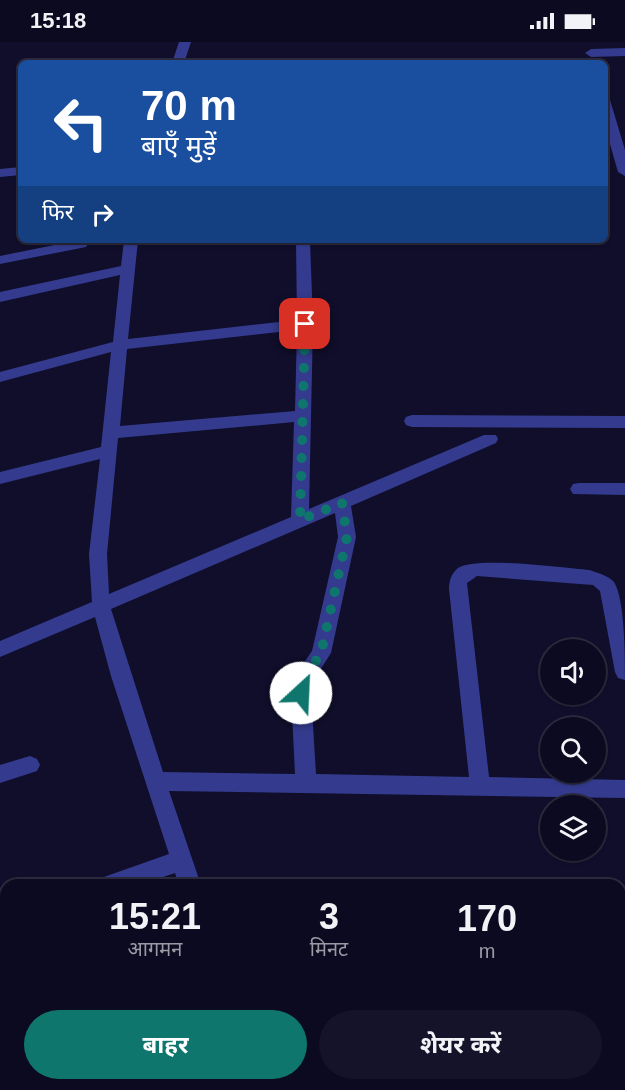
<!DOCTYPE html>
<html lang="hi">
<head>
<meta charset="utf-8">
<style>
	body { margin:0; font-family:Helvetica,"Noto Sans Devanagari",sans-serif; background:#151329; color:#f1f3f6; height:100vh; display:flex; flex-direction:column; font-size:22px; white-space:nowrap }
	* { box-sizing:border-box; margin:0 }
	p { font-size:20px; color:#9a9aa5 }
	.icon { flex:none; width:33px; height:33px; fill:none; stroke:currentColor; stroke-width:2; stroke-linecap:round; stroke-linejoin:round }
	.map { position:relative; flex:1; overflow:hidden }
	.sheet { position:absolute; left:0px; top:837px; width:626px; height:212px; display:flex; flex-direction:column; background:#0c0a20; border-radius:18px 18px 0 0; box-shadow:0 2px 4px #0004,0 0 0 2px #2c2b3e }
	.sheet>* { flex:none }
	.banner { position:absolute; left:18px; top:18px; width:590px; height:183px; border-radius:9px; box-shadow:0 2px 4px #0004,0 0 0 2px #2c2b3e; background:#1a4fa0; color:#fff; overflow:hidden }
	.fabs { position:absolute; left:540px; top:597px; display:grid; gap:12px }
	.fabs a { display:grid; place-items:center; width:66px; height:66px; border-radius:50%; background:#0c0a20; box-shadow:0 2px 4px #0004,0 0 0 2px #2c2b3e; font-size:30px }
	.pin { position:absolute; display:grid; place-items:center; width:51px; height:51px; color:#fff; margin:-26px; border-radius:12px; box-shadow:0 3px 9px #0006 }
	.me { position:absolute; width:66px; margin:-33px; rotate:25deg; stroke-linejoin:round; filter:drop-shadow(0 0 4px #0008) }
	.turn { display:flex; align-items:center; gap:21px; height:126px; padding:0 24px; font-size:27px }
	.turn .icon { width:78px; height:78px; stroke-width:2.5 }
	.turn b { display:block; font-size:42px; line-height:51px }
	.then { display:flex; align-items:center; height:57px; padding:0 24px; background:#0003; gap:12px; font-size:22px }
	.eta { display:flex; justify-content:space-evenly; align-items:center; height:102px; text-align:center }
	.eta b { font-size:36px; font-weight:700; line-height:42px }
	.primary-button { display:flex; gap:12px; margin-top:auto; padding:12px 24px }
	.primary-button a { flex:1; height:69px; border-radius:36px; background:#0f766e; color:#fff; font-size:24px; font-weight:700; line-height:69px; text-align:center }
	.primary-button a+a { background:#151329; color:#f1f3f6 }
	.status { display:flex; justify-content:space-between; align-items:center; height:42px; padding:0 30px; background:#0c0a20; direction:ltr }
	.status svg { height:16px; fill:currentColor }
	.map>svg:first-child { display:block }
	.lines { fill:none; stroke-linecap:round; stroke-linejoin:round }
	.minor { fill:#343b8e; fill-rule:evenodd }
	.route { stroke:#0f766e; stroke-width:10; stroke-dasharray:0 18 }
</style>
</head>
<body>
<div class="status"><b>15:18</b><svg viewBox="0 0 49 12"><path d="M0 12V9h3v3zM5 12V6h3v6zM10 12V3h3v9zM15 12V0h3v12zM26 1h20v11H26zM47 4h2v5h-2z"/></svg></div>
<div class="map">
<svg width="625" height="1048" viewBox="0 0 625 1048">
	<rect width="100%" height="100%" fill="#100e2b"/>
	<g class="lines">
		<!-- minor -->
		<g class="minor">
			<path d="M179 0H191L184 21H172Z"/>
			<path d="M625 6V14L591 15 585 11 591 7Z"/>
			<path d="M604 54 610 58 625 108V134L618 130 604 81Z"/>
			<path d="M21 125V133L0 135V127Z"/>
			<path d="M79 198 86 199 88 202 86 205 0 222V214Z"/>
			<path d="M124 198H138L128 297 297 278 296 198H310L313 282 309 467 484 393H496L498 397 496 401 351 464 356 495 331 611 313 639 311 651 316 732 469 735 449 547C449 539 451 532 458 526 476 514 563 526 589 528 598 531 607 533 614 540 625 557 625 616 625 638L618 636 615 630 600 549 593 543 477 534 467 541 489 735 625 738V756L169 749 201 843H179L175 831 139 843H98L101 836 169 812 111 634 95 575 0 615V599L92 560 89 512 100 417 0 442V430L101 405 111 310 0 340V330L113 300 120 233 0 260V250L121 224ZM297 288 295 369 120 384 127 307ZM294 380 291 475 109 552 107 512 118 396ZM335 471 338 495 312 609 297 631 291 651 295 732 163 730 111 567Z"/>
			<path d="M412 373 625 374V386L412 385 406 383 404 379 406 375Z"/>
			<path d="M579 441H625V453L573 452 570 447 573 442Z"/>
			<path d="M30 714 37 717 40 723 37 729 0 741V723Z"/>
			<rect x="620" y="861" width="5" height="22"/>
			<path d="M6 868V890L0 892V870Z"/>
			<path d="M620 1026 625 1027V1048H594L592 1042H620Z"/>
			<path d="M6 1027V1042H17L14 1048H0V1029Z"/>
			<path d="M244 1042H268L270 1048H246Z"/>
		</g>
	</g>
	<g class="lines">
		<!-- route -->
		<path class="route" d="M301 651 304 637 321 611 347 495 342 461 300 478 305 282"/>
	</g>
</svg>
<div class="fabs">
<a><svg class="icon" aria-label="sound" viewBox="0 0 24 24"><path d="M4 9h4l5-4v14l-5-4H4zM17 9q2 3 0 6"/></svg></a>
<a><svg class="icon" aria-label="search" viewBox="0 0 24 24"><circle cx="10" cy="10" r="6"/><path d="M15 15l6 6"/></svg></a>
<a><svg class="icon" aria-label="layers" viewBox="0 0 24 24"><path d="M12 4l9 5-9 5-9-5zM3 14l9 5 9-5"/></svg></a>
</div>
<div class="pin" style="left:305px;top:282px;background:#d93025"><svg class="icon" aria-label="arrive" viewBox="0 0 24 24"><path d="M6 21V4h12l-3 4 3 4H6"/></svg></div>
<svg class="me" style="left:301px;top:651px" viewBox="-20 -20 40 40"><circle r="19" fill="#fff"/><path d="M0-13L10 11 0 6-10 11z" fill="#0f766e"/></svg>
<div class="banner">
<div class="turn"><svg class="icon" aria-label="left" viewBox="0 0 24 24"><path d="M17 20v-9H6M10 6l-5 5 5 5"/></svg><div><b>70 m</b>बाएँ मुड़ें</div></div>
<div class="then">फिर<svg class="icon" aria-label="right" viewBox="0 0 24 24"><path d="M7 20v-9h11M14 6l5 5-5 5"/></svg></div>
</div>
<section class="sheet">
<div class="eta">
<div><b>15:21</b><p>आगमन</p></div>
<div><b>3</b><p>मिनट</p></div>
<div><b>170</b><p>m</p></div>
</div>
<div class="primary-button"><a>बाहर</a><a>शेयर करें</a></div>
</section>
</div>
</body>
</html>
